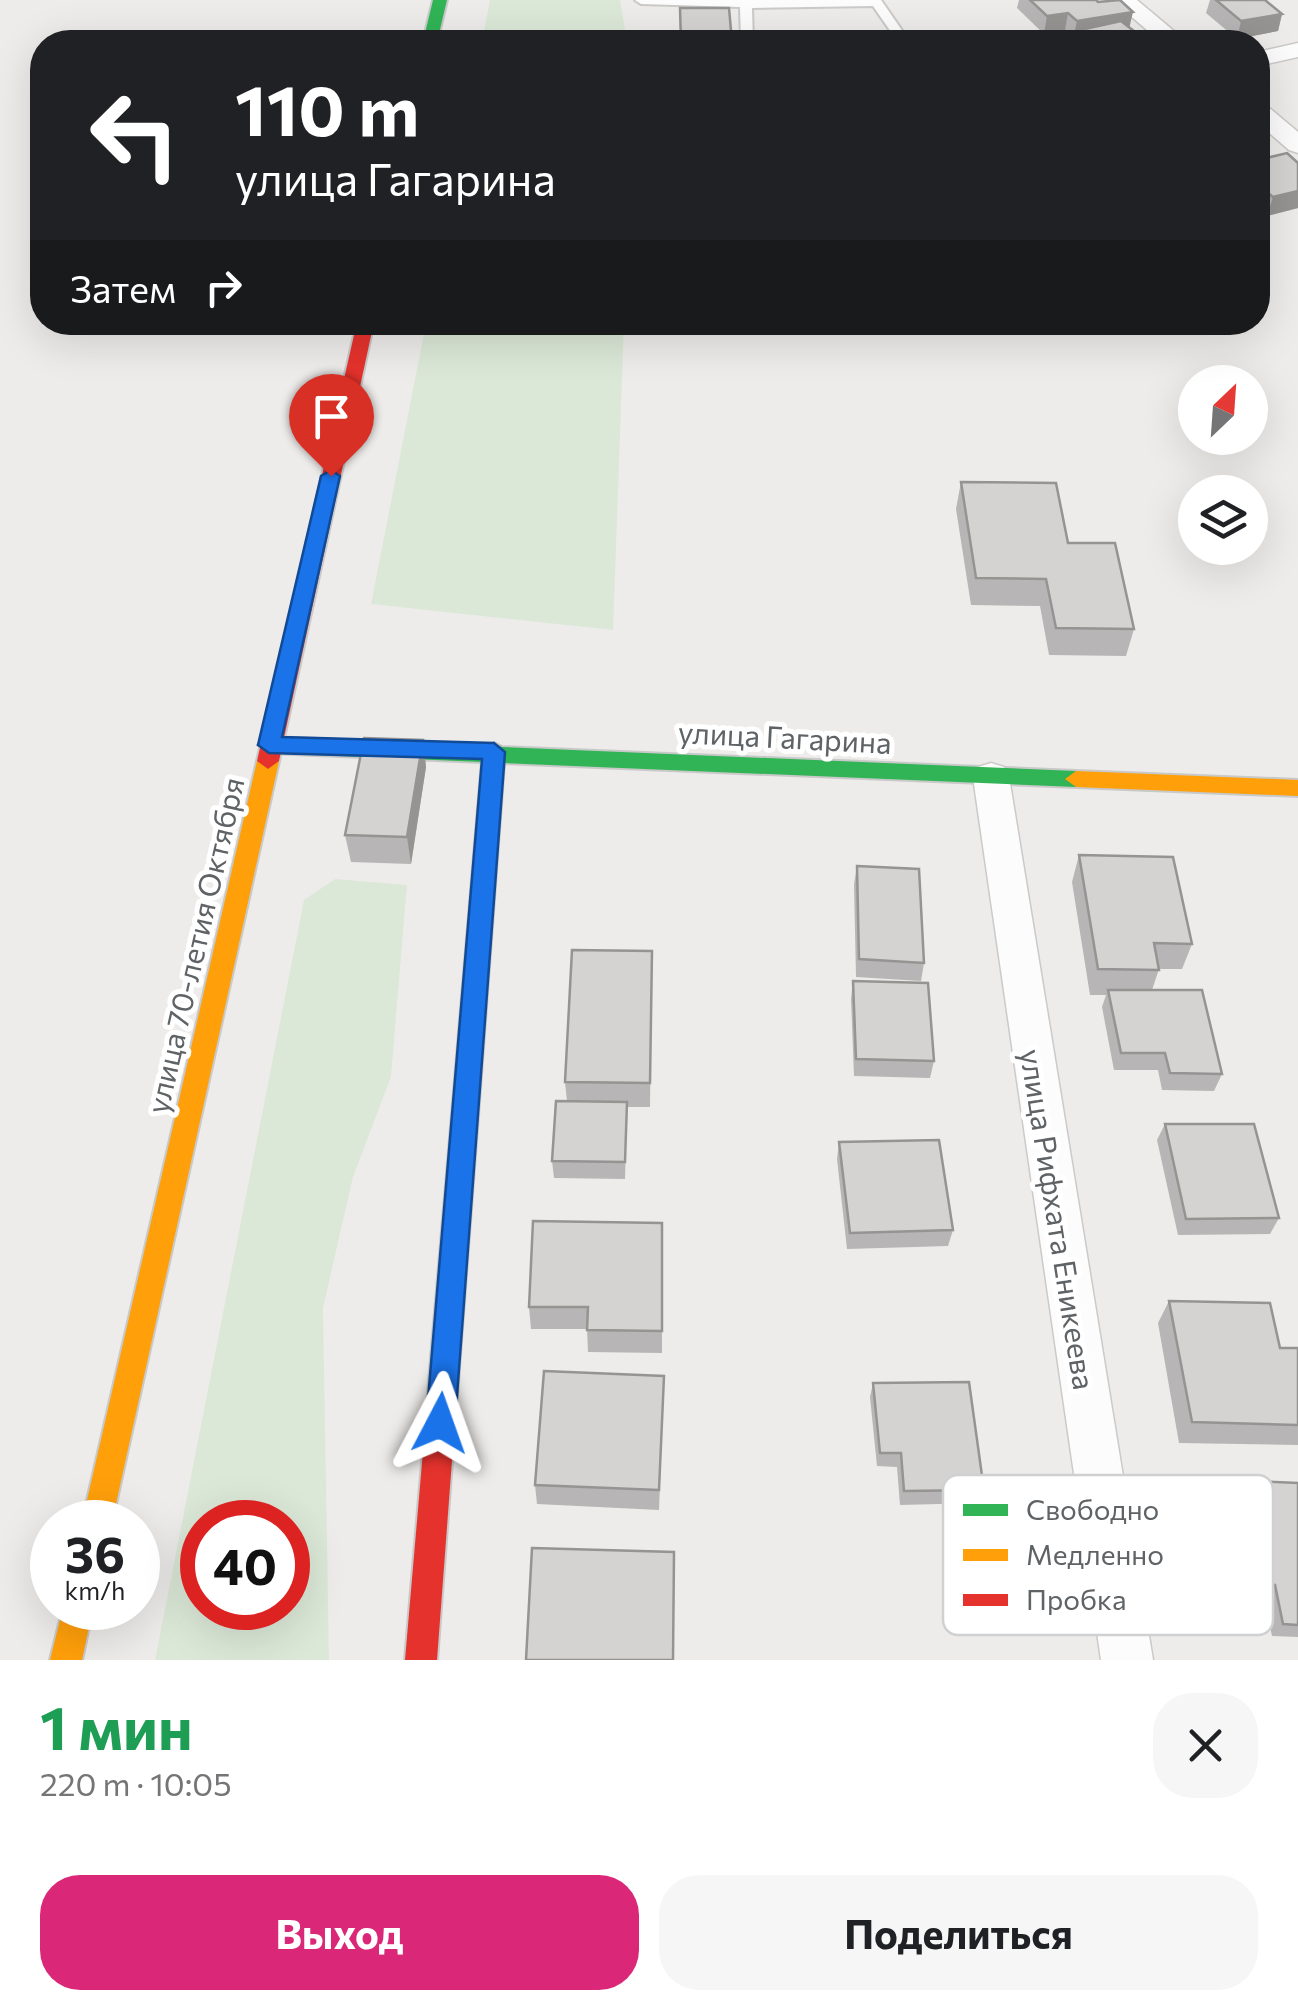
<!DOCTYPE html>
<html lang="ru">
<head>
<meta charset="utf-8">
<style>
	body { margin:0; font-family:Commissioner,sans-serif; background:#f6f6f6; color:#202124; height:100vh; display:flex; flex-direction:column; font-size:38px; white-space:nowrap }
	* { box-sizing:border-box; margin:0 }
	p { font-size:32px; color:#757577 }
	.icon { flex:none; width:55px; height:55px; fill:none; stroke:currentColor; stroke-width:2; stroke-linecap:round; stroke-linejoin:round }
	.map { position:relative; height:1660px; overflow:hidden }
	.drawer { display:flex; flex-direction:column; background:#fff; flex:1 }
	.drawer>* { flex:none }
	.top-card { position:absolute; left:30px; top:30px; width:1240px; height:305px; border-radius:40px; box-shadow:0 10px 40px #0002; background:#202124; color:#fff; overflow:hidden }
	.needle { width:65px; rotate:25deg }
	.tools { position:absolute; left:1178px; top:365px; display:grid; gap:20px }
	.tools a { display:grid; place-items:center; width:90px; height:90px; border-radius:50%; background:#fff; box-shadow:0 10px 40px #0002; font-size:50px }
	.speed { position:absolute; left:30px; top:1500px; display:flex; gap:20px; font-size:50px; font-weight:700; text-align:center }
	.speed>* { display:grid; place-content:center; width:130px; height:130px; border-radius:50%; background:#fff; box-shadow:0 10px 40px #0002; line-height:1 }
	.speed small { font-size:25px; font-weight:400 }
	.speed .limit { border:15px solid #d22; background:#fff; color:#111 }
	.pin { position:absolute; display:grid; place-items:center; width:85px; height:85px; color:#fff; margin:-102px -42px; border-radius:50% 50% 50% 0; rotate:-45deg; box-shadow:0 0 10px #0007 }
	.pin .icon { rotate:45deg }
	.me { position:absolute; width:110px; margin:-55px; rotate:4deg; stroke-linejoin:round; filter:drop-shadow(0 0 8px #0008) }
	.turn { display:flex; align-items:center; gap:35px; height:210px; padding:0 40px; font-size:45px }
	.turn .icon { width:130px; height:130px; stroke-width:2.5 }
	.turn b { display:block; font-size:70px; line-height:85px }
	.then { display:flex; align-items:center; height:95px; padding:0 40px; background:#0003; gap:20px; font-size:38px }
	.round { display:grid; place-items:center; flex:none; width:105px; height:105px; border-radius:40px; background:#f6f6f6 }
	.head { display:flex; align-items:center; justify-content:space-between; height:170px; padding:0 40px }
	h1 { font-size:60px; font-weight:700; line-height:75px; color:#1e9e55 }
	.action { display:flex; gap:20px; margin-top:auto; padding:20px 40px }
	.action a { flex:1; height:115px; border-radius:40px; background:#db2777; color:#fff; font-size:40px; font-weight:700; line-height:115px; text-align:center }
	.action a+a { background:#f6f6f6; color:#202124 }
	.map>svg:first-child { display:block }
	.green { fill:#dbe8d7; fill-rule:evenodd }
	.lines { fill:none; stroke-linecap:round; stroke-linejoin:round }
	.lane-casing { stroke:#cbcac9; stroke-width:4 }
	.street-casing { stroke:#cbcac9; stroke-width:3 }
	.fast-casing { stroke:#c8c9c9; stroke-width:4 }
	.slow-casing { stroke:#c8c9c9; stroke-width:4 }
	.jam-casing { stroke:#c8c9c9; stroke-width:4 }
	.lane { fill:#fcfcfc; fill-rule:evenodd }
	.street { fill:#fcfcfc; fill-rule:evenodd }
	.fast { fill:#30b455; fill-rule:evenodd }
	.slow { fill:#ff9f0a; fill-rule:evenodd }
	.jam { fill:#e5322d; fill-rule:evenodd }
	.wall { fill:#b7b5b5 }
	.shaded-wall { fill:#959493 }
	.building { fill:#d5d3d2; stroke:#959493; stroke-width:2.5 }
	.route { fill:#1a73e8; stroke:#114b97; stroke-width:2.5 }
	.labels { text-anchor:middle; dominant-baseline:central; stroke-width:10; stroke-linejoin:round; paint-order:stroke }
	.street-label { font-size:30px; fill:#5f6366; stroke:#fff }
	.key { fill:#fff; stroke:#cfd0d1; stroke-width:2.5 }
	.key-label { font-size:28px; fill:#5f6366 }
</style>
</head>
<body>
<div class="map">
<svg width="1298" height="1660" viewBox="0 0 1298 1660">
	<rect width="100%" height="100%" fill="#eeecea"/>
	<!-- green -->
	<g class="green">
		<path d="M490 0H620L627 42H482Z"/>
		<path d="M426 323H624L613 630 371 604Z"/>
		<path d="M335 879 407 885 391 1077 353 1177 323 1308 329 1660H155L304 900ZM202 1522H288V1608H202Z"/>
	</g>
	<g class="lines">
		<!-- lane casing -->
		<g class="lane-casing">
			<path id="lane" d="M635 0H881L910 42H898L873 6 752 8 753 42H741L740 7 641 4Z"/>
		</g>
		<!-- street casing -->
		<g class="street-casing">
			<g id="street">
				<path d="M1112 0H1137L1187 42H1161Z"/>
				<path d="M1298 43V57L1258 66V52Z"/>
				<path d="M1258 104 1267 106 1298 132V153L1289 150 1258 123Z"/>
				<path d="M991 763 1004 767 1009 777 1153 1660H1101L973 777 978 767Z"/>
			</g>
		</g>
		<!-- fast casing -->
		<g class="fast-casing">
			<g id="fast">
				<path d="M433 0H447L437 42H423Z"/>
				<path d="M269 737 486 746 494 743 502 747 1076 771 1087 779 1076 787 504 763 478 1115 474 1123 465 1126 456 1123 452 1115 482 762 269 753 258 745Z"/>
			</g>
		</g>
		<!-- slow casing -->
		<g class="slow-casing">
			<g id="slow">
				<path d="M268 753 279 761 112 1522H82L257 761Z"/>
				<path d="M1076 771 1298 780V796L1076 787 1065 779Z"/>
				<path d="M63 1608H93L82 1660H50Z"/>
			</g>
		</g>
		<!-- jam casing -->
		<g class="jam-casing">
			<g id="jam">
				<path d="M357 322H374L279 761 268 769 257 761Z"/>
				<path d="M465 1104 474 1107 478 1115 437 1660H405L452 1115 456 1107Z"/>
			</g>
		</g>
		<!-- lane -->
		<use href="#lane" class="lane"/>
		<!-- street -->
		<use href="#street" class="street"/>
		<!-- fast -->
		<use href="#fast" class="fast"/>
		<!-- slow -->
		<use href="#slow" class="slow"/>
		<!-- jam -->
		<use href="#jam" class="jam"/>
	</g>
	<!-- wall -->
	<g class="wall">
		<path d="M1019 0H1096L1148 42H1073L1074 38 1065 30 1044 34 1017 8Z"/>
		<path d="M1210 0H1265L1282 14 1278 31 1237 39 1206 13Z"/>
		<path d="M1258 160 1298 163V208L1267 216 1258 207Z"/>
		<path d="M961 482 1068 543 1134 629 1126 656 1049 655 1040 606 971 605 956 509Z"/>
		<path d="M423 740 426 767 411 864 351 862 345 835Z"/>
		<path d="M1079 855 1192 944 1182 969H1159L1152 990 1222 1074 1214 1091 1162 1090 1158 1070H1114L1102 1007 1106 995H1090L1072 882Z"/>
		<path d="M857 866 924 963 921 981 856 977 854 884Z"/>
		<path d="M652 951 650 1107H627L625 1179 554 1178 552 1161 567 1101 565 1082Z"/>
		<path d="M853 981 934 1061 930 1078 854 1076 851 999Z"/>
		<path d="M1165 1124 1279 1218 1270 1234 1178 1235 1157 1140Z"/>
		<path d="M839 1142 953 1230 948 1246 847 1249 837 1159Z"/>
		<path d="M662 1223V1353L588 1352 587 1329H531L529 1307Z"/>
		<path d="M1169 1301 1280 1348H1298V1445L1179 1443 1158 1323Z"/>
		<path d="M664 1376 659 1510 537 1504 535 1485Z"/>
		<path d="M873 1383 984 1490 978 1503 900 1505 897 1467 877 1466 870 1397Z"/>
		<path d="M1199 1479 1298 1483V1637L1272 1636 1264 1597 1206 1594 1190 1492Z"/>
	</g>
	<!-- shaded-wall -->
	<g class="shaded-wall">
		<path d="M1133 12 1129 29 1076 31 1073 38 1077 21Z"/>
		<path d="M1068 13 1065 30 1044 34 1047 16Z"/>
		<path d="M1282 14 1278 31 1237 39 1241 21Z"/>
		<path d="M1298 191V208L1267 216 1273 197Z"/>
		<path d="M423 740 426 767 411 864 407 837Z"/>
	</g>
	<!-- building -->
	<g class="building">
		<path d="M1030 0H1096L1098 2 1120 0 1133 12 1077 21 1068 13 1047 16Z"/>
		<path d="M1216 0H1265L1282 14 1241 21Z"/>
		<path d="M680 8H729L732 42H681Z"/>
		<path d="M1121 21 1148 42H1090L1076 31Z"/>
		<path d="M1287 153 1298 163V191L1273 197 1258 185V160Z"/>
		<path d="M961 482 1056 483 1068 543H1115L1134 629 1056 628 1046 579 976 578Z"/>
		<path d="M364 738 423 740 407 837 345 835Z"/>
		<path d="M1079 855 1173 857 1192 944 1154 943 1159 970 1098 969Z"/>
		<path d="M857 866 919 869 924 963 859 959Z"/>
		<path d="M572 950 652 951 650 1083 565 1082Z"/>
		<path d="M853 981 928 983 934 1061 856 1059Z"/>
		<path d="M1108 990H1202L1222 1074 1170 1073 1165 1053H1121Z"/>
		<path d="M556 1101 627 1102 625 1162 552 1161Z"/>
		<path d="M1165 1124H1254L1279 1218 1186 1219Z"/>
		<path d="M939 1140 953 1230 850 1233 839 1142Z"/>
		<path d="M533 1221 662 1223V1331L587 1330 588 1307H529Z"/>
		<path d="M1169 1301 1270 1303 1280 1348H1298V1425L1192 1422Z"/>
		<path d="M544 1371 664 1376 659 1490 535 1485Z"/>
		<path d="M969 1382 984 1490 904 1491 901 1453H880L873 1383Z"/>
		<path d="M1199 1479 1298 1483V1625L1283 1624 1275 1585 1215 1582Z"/>
		<path d="M532 1548 674 1552 673 1660H526Z"/>
	</g>
	<!-- route -->
	<path class="route" d="M331 470 340 476 282 737 494 743 505 752 455 1423 451 1433 440 1437 430 1433 426 1423 482 759 269 753 258 745 321 476Z"/>
	<g class="labels">
		<!-- street labels -->
		<g class="street-label">
			<text transform="translate(785 736) rotate(3)">улица Гагарина</text>
			<text transform="translate(194 945) rotate(-77)">улица 70-летия Октября</text>
			<text transform="translate(1059 1219) rotate(81)">улица Рифхата Еникеева</text>
		</g>
	</g>
	<!-- legend -->
	<rect x="943" y="1475" width="330" height="160" rx="15" class="key"/>
	<rect x="963" y="1504" width="45" height="12" fill="#30b455"/>
	<rect x="963" y="1549" width="45" height="12" fill="#ff9f0a"/>
	<rect x="963" y="1594" width="45" height="12" fill="#e5322d"/>
	<g class="key-label">
		<text x="1026" y="1520">Свободно</text>
		<text x="1026" y="1565">Медленно</text>
		<text x="1026" y="1610">Пробка</text>
	</g>
</svg>
<div class="tools">
<a><svg class="needle" viewBox="-14 -14 28 28"><path d="M0-13l5 13h-10z" fill="#e53935"/><path d="M0 13l5-13h-10z" fill="#757577"/></svg></a>
<a><svg class="icon" aria-label="layers" viewBox="0 0 24 24"><path d="M12 4l9 5-9 5-9-5zM3 14l9 5 9-5"/></svg></a>
</div>
<div class="speed"><div>36<small>km/h</small></div><div class="limit">40</div></div>
<div class="pin" style="left:331px;top:476px;background:#d93025"><svg class="icon" aria-label="arrive" viewBox="0 0 24 24"><path d="M6 21V4h12l-3 4 3 4H6"/></svg></div>
<svg class="me" style="left:440px;top:1423px" viewBox="-20 -20 40 40"><path d="M0-17L14 15 0 8-14 15z" fill="#1a73e8" stroke="#fff" stroke-width="4"/></svg>
<div class="top-card">
<div class="turn"><svg class="icon" aria-label="left" viewBox="0 0 24 24"><path d="M17 20v-9H6M10 6l-5 5 5 5"/></svg><div><b>110 m</b>улица Гагарина</div></div>
<div class="then">Затем<svg class="icon" aria-label="right" viewBox="0 0 24 24"><path d="M7 20v-9h11M14 6l5 5-5 5"/></svg></div>
</div>
</div>
<section class="drawer">
<div class="head"><div><h1>1 мин</h1><p>220 m · 10:05</p></div><a class="round"><svg class="icon" aria-label="close" viewBox="0 0 24 24"><path d="M6 6l12 12M18 6L6 18"/></svg></a></div>
<div class="action"><a>Выход</a><a>Поделиться</a></div>
</section>
</body>
</html>
